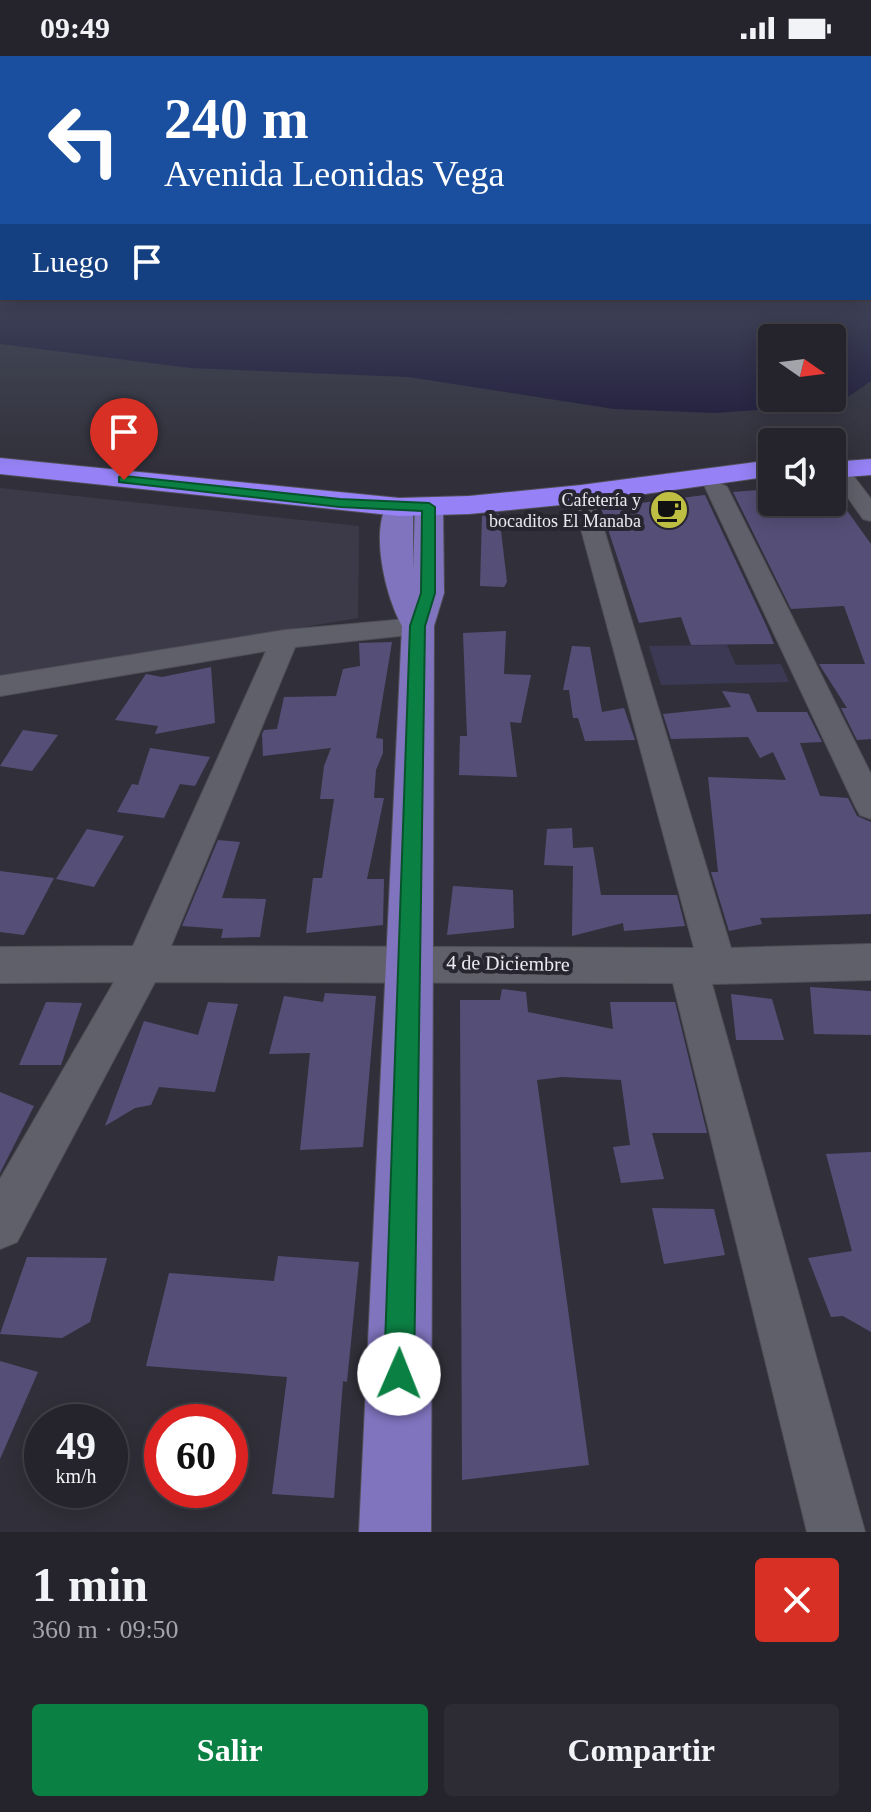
<!DOCTYPE html>
<html lang="es">
<head>
<meta charset="utf-8">
<style>
	body { margin:0; font-family:"Times New Roman",serif; background:#2d2c34; color:#f1f3f6; height:100vh; display:flex; flex-direction:column; font-size:30px; white-space:nowrap }
	* { box-sizing:border-box; margin:0 }
	p { font-size:26px; color:#a3a4a9 }
	.icon { flex:none; width:44px; height:44px; fill:none; stroke:currentColor; stroke-width:2; stroke-linecap:round; stroke-linejoin:round }
	.map { position:relative; height:1476px; overflow:hidden }
	.side { display:flex; flex-direction:column; background:#25242c; flex:1 }
	.side>* { flex:none }
	.guide { position:absolute; left:0px; top:0px; width:872px; height:244px; box-shadow:0 4px 20px #0003,0 0 0 2px #424148; background:#1a4fa0; color:#fff; overflow:hidden }
	.needle { width:52px; rotate:104deg }
	.controls { position:absolute; left:758px; top:268px; display:grid; gap:16px }
	.controls a { display:grid; place-items:center; width:88px; height:88px; border-radius:8px; background:#25242c; box-shadow:0 4px 20px #0003,0 0 0 2px #424148; font-size:40px }
	.speed { position:absolute; left:24px; top:1348px; display:flex; gap:16px; font-size:40px; font-weight:700; text-align:center }
	.speed>* { display:grid; place-content:center; width:104px; height:104px; border-radius:50%; background:#25242c; box-shadow:0 4px 20px #0003,0 0 0 2px #424148; line-height:1 }
	.speed small { font-size:20px; font-weight:400 }
	.speed .limit { border:12px solid #d22; background:#fff; color:#111 }
	.pin { position:absolute; display:grid; place-items:center; width:68px; height:68px; color:#fff; margin:-82px -34px; border-radius:50% 50% 50% 0; rotate:-45deg; box-shadow:0 0 8px #0007 }
	.pin .icon { rotate:45deg }
	.me { position:absolute; width:88px; margin:-44px; rotate:1deg; stroke-linejoin:round; filter:drop-shadow(0 0 6px #0008) }
	.turn { display:flex; align-items:center; gap:28px; height:168px; padding:0 32px; font-size:36px }
	.turn .icon { width:104px; height:104px; stroke-width:2.5 }
	.turn b { display:block; font-size:56px; line-height:68px }
	.then { display:flex; align-items:center; height:76px; padding:0 32px; background:#0003; gap:16px; font-size:30px }
	.round { display:grid; place-items:center; flex:none; width:84px; height:84px; border-radius:8px; background:#2d2c34 }
	.head { display:flex; align-items:center; justify-content:space-between; height:136px; padding:0 32px }
	h1 { font-size:48px; font-weight:800; line-height:60px }
	.action { display:flex; gap:16px; margin-top:auto; padding:16px 32px }
	.action a { flex:1; height:92px; border-radius:8px; background:#0b8043; color:#fff; font-size:32px; font-weight:800; line-height:92px; text-align:center }
	.action a+a { background:#2d2c34; color:#f1f3f6 }
	.status { display:flex; justify-content:space-between; align-items:center; height:56px; padding:0 40px; background:#25242c; direction:ltr }
	.status svg { height:22px; fill:currentColor }
	.map>svg:first-child { display:block }
	.built { fill:#3c3a49 }
	.green { fill:#3c3954 }
	.water { fill:#1a1336; fill-rule:evenodd }
	.building { fill:#554f78 }
	.lines { fill:none; stroke-linecap:round; stroke-linejoin:round }
	.minor-casing { stroke:#504f57; stroke-width:2 }
	.major-casing { stroke:#504f57; stroke-width:2 }
	.highway-casing { stroke:#504f57; stroke-width:2 }
	.minor { fill:#60606b; fill-rule:evenodd }
	.major { fill:#8074be; fill-rule:evenodd }
	.highway { fill:#9682f6; fill-rule:evenodd }
	.route { fill:#0b8043; stroke:#07532c; stroke-width:2 }
	.labels { text-anchor:middle; dominant-baseline:central; stroke-width:8; stroke-linejoin:round; paint-order:stroke }
	.far-poi-label { font-size:18px; fill:#ebeaf1; stroke:#272630; text-anchor:end }
	.street-label { font-size:20px; fill:#ebeaf1; stroke:#272630 }
</style>
</head>
<body>
<div class="status"><b>09:49</b><svg viewBox="0 0 49 12"><path d="M0 12V9h3v3zM5 12V6h3v6zM10 12V3h3v9zM15 12V0h3v12zM26 1h20v11H26zM47 4h2v5h-2z"/></svg></div>
<div class="map">
<svg width="871" height="1476" viewBox="0 0 871 1476">
	<rect width="100%" height="100%" fill="#31303a"/>
	<!-- built -->
	<path class="built" d="M0 432 359 470 358 562 0 621Z"/>
	<!-- green -->
	<path class="green" d="M727 589 736 609 781 608 789 626 661 629 649 590Z"/>
	<!-- water -->
	<path class="water" d="M0 208 2 242H870L871 208V325L838 348 715 357 614 353 408 321 190 312 0 288ZM772 282H832V342H772Z"/>
	<!-- building -->
	<g class="building">
		<path d="M772 433V448L843 449 871 488V683L857 684 841 652H847L819 608H865L844 550 791 553 733 436Z"/>
		<path d="M705 439 766 569 774 588 691 589 681 561 639 567 601 452Z"/>
		<path d="M499 458 507 526 504 531 480 530 482 460Z"/>
		<path d="M506 575 504 618 531 619 521 667 510 666 517 721 459 719 460 680H467L463 577Z"/>
		<path d="M392 586 376 682 383 683V697L376 714 374 742H384L367 823H384L383 869 306 877 313 822H322L334 743H320L324 710 331 692 263 700 262 678 264 674 277 673 284 641 336 640 343 613 360 610 359 587Z"/>
		<path d="M572 590 590 591 602 656 624 652 635 684 585 685 578 662H573L569 634H563Z"/>
		<path d="M211 611 215 667 155 678 158 670 115 664 146 618 162 621Z"/>
		<path d="M722 635 749 638 757 656H807L822 686 800 687 820 740 848 742 857 760 871 766V858L760 862 762 868 729 875 711 816H718L708 721 786 724 773 696 760 702 748 681 671 683 663 658 731 651Z"/>
		<path d="M23 674 58 679 32 715 0 710Z"/>
		<path d="M150 692 210 701 195 730 180 728 164 762 117 756 132 728 138 729Z"/>
		<path d="M572 772 573 792 593 791 601 839H677L685 870 624 875 623 867 572 880 573 810 544 809 547 773Z"/>
		<path d="M87 773 124 780 94 831 56 823Z"/>
		<path d="M218 784 240 786 222 842 266 843 260 881 221 882 223 873 182 870Z"/>
		<path d="M0 815 54 822 24 879 0 876Z"/>
		<path d="M453 830 513 834 514 872 447 879Z"/>
		<path d="M810 931 871 935V979L814 978Z"/>
		<path d="M502 933 526 936 528 956 613 973 610 946H675L707 1077H652L664 1123 621 1127 613 1091 630 1089 621 1024 562 1021 537 1024 589 1409 462 1424 460 944H500Z"/>
		<path d="M325 937 376 940 363 1091 300 1094 310 997 269 998 284 940 323 946Z"/>
		<path d="M731 938 772 943 784 984H736Z"/>
		<path d="M46 946 82 947 61 1009H19Z"/>
		<path d="M208 946 238 948 215 1036 159 1031 151 1049 135 1052 105 1070 144 965 198 979Z"/>
		<path d="M0 1036 34 1050 0 1117Z"/>
		<path d="M871 1096V1276L843 1260 831 1261 808 1202 852 1195 826 1098Z"/>
		<path d="M652 1152 714 1153 725 1199 664 1208Z"/>
		<path d="M278 1200 359 1206 347 1326 343 1325 334 1442 272 1438 287 1321 146 1310 169 1217 274 1225Z"/>
		<path d="M27 1201 107 1202 90 1266 62 1282 0 1278Z"/>
		<path d="M0 1305 38 1316 0 1403Z"/>
	</g>
	<g class="lines">
		<!-- minor casing -->
		<g class="minor-casing">
			<g id="minor">
				<path d="M832 399 839 401 871 443V465L863 463 832 419Z"/>
				<path d="M716 425 727 431 871 718V763L860 759 855 750 705 431Z"/>
				<path d="M585 440 596 447 731 892 871 888V924L712 928 865 1476H807L673 927 155 926 17 1186 0 1193V1123L114 926 0 927V891L133 890 266 595 0 640V620L285 574 418 562 427 564 431 570 427 576 418 578 295 591 171 890 694 892 574 447Z"/>
			</g>
		</g>
		<!-- major casing -->
		<g class="major-casing">
			<path id="major" d="M399 443 409 445 413 451V515L415 451 419 445H439L443 451 444 537 434 570 431 1476H359L402 570C386 541 369 475 389 445Z"/>
		</g>
		<!-- highway casing -->
		<g class="highway-casing">
			<g id="highway">
				<path d="M0 402 399 442 469 440 581 429 772 404V420L581 447 469 458 399 460 0 418Z"/>
				<path d="M871 403V419L832 422V406Z"/>
			</g>
		</g>
		<!-- minor -->
		<use href="#minor" class="minor"/>
		<!-- major -->
		<use href="#major" class="major"/>
		<!-- highway -->
		<use href="#highway" class="highway"/>
	</g>
	<!-- sky -->
	<linearGradient id="sky" x2="0" y2="1"><stop stop-color="#1b1a20"/><stop offset="0.5" stop-color="#484e60"/><stop offset="1" stop-color="#484e60" stop-opacity="0"/></linearGradient>
	<rect width="871" height="415" fill="url(#sky)"/>
	<!-- route -->
	<path class="route" d="M124 420 340 443 429 447 435 451V537L425 570 414 1318 410 1328 399 1333 389 1328 384 1318 410 570 421 537 422 455 340 451 119 426V421Z"/>
	<!-- icons -->
	<defs>
		<g id="cafe-disc" transform="scale(2)"><circle r="9.5" fill="#bebe42" stroke="#272630"/><path d="M-5.5-4.5H6V0H3Q3 3.5 0 3.5H-2.5Q-5.5 3.5-5.5 0ZM3-3.2v2h1.7v-2ZM-6 4.5H4V6H-6Z" fill="#111"/></g>
	</defs>
	<g fill-rule="evenodd">
		<use href="#cafe-disc" x="669" y="454"/>
	</g>
	<g class="labels">
		<!-- far-poi labels -->
		<g class="far-poi-label">
			<text x="641" y="444">Cafetería y<tspan x="641" dy="21">bocaditos El Manaba</tspan></text>
		</g>
		<!-- street labels -->
		<g class="street-label">
			<text transform="translate(508 907) rotate(1)">4 de Diciembre</text>
		</g>
	</g>
</svg>
<div class="controls">
<a><svg class="needle" viewBox="-14 -14 28 28"><path d="M0-13l5 13h-10z" fill="#e53935"/><path d="M0 13l5-13h-10z" fill="#a3a4a9"/></svg></a>
<a><svg class="icon" aria-label="sound" viewBox="0 0 24 24"><path d="M4 9h4l5-4v14l-5-4H4zM17 9q2 3 0 6"/></svg></a>
</div>
<div class="speed"><div>49<small>km/h</small></div><div class="limit">60</div></div>
<div class="pin" style="left:124px;top:424px;background:#d93025"><svg class="icon" aria-label="arrive" viewBox="0 0 24 24"><path d="M6 21V4h12l-3 4 3 4H6"/></svg></div>
<svg class="me" style="left:399px;top:1318px" viewBox="-20 -20 40 40"><circle r="19" fill="#fff"/><path d="M0-13L10 11 0 6-10 11z" fill="#0b8043"/></svg>
<div class="guide">
<div class="turn"><svg class="icon" aria-label="left" viewBox="0 0 24 24"><path d="M17 20v-9H6M10 6l-5 5 5 5"/></svg><div><b>240 m</b>Avenida Leonidas Vega</div></div>
<div class="then">Luego<svg class="icon" aria-label="arrive" viewBox="0 0 24 24"><path d="M6 21V4h12l-3 4 3 4H6"/></svg></div>
</div>
</div>
<section class="side">
<div class="head"><div><h1>1 min</h1><p>360 m · 09:50</p></div><a class="round" style="background:#d93025;color:#fff"><svg class="icon" aria-label="close" viewBox="0 0 24 24"><path d="M6 6l12 12M18 6L6 18"/></svg></a></div>
<div class="action"><a>Salir</a><a>Compartir</a></div>
</section>
</body>
</html>
